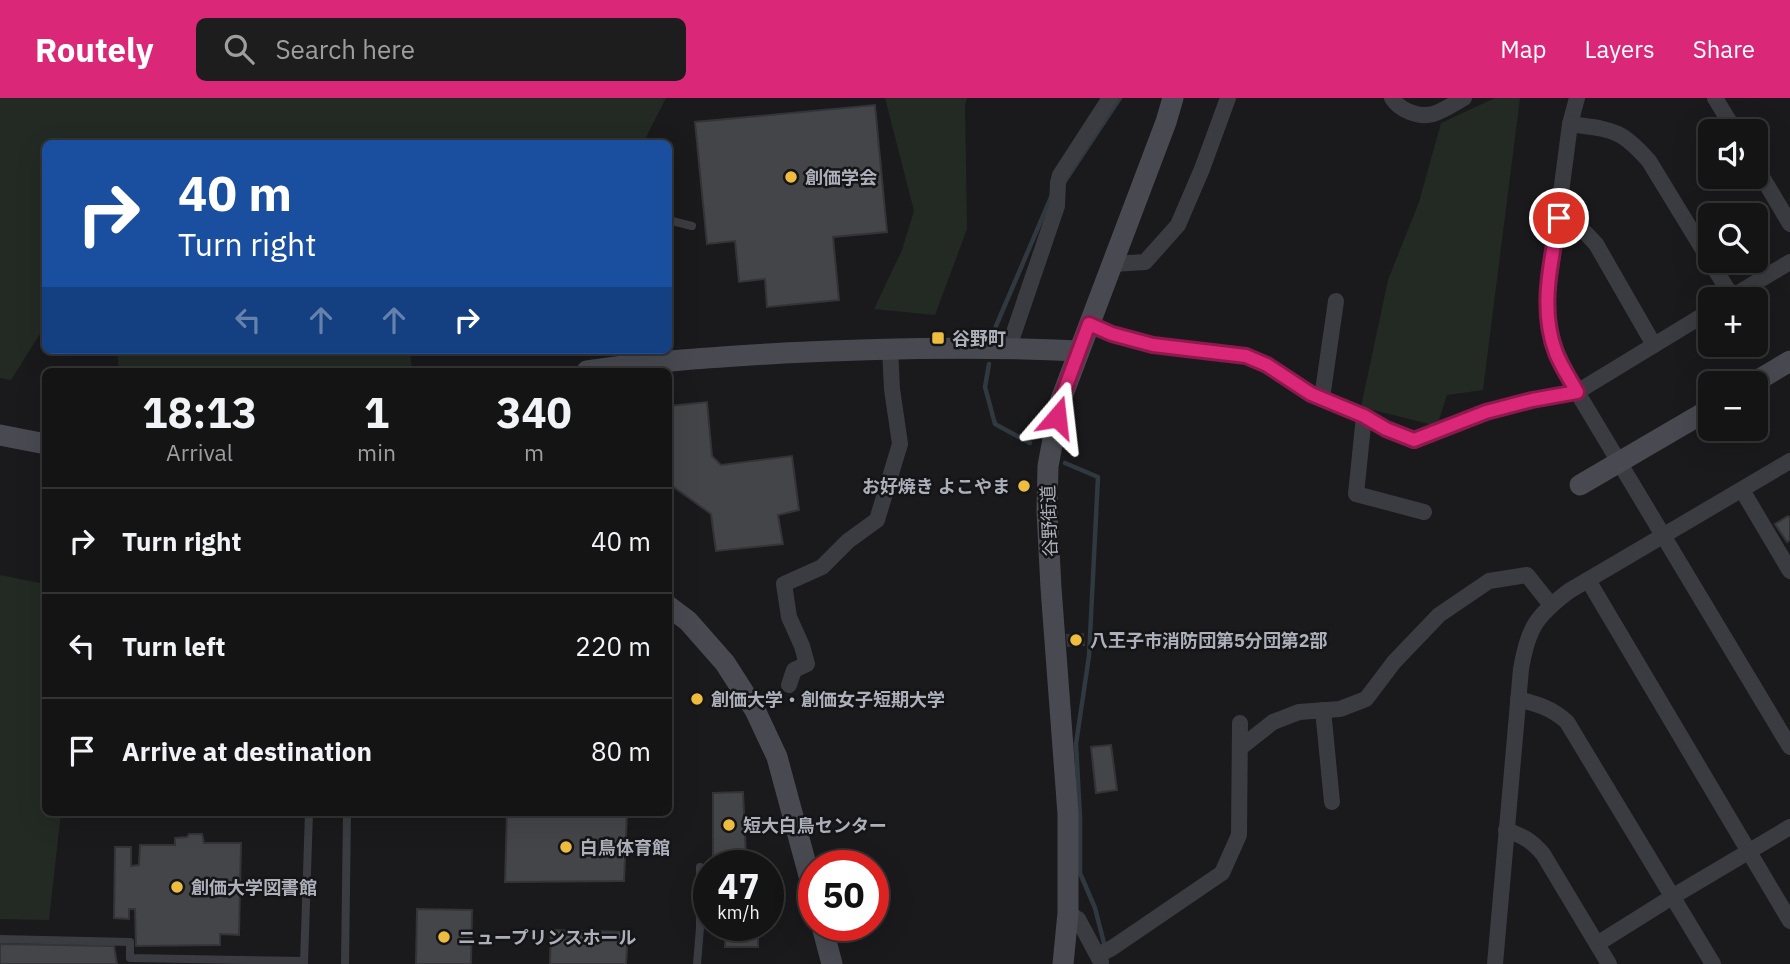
<!DOCTYPE html>
<html lang="en">
<head>
<meta charset="utf-8">
<style>
	body { margin:0; font-family:"IBM Plex Sans","Noto Sans JP",sans-serif; background:#1d1d1e; color:#f1f3f6; height:100vh; display:flex; flex-direction:column; font-size:26px; white-space:nowrap }
	* { box-sizing:border-box; margin:0 }
	p { font-size:23px; color:#9d9ea0 }
	.icon { flex:none; width:38px; height:38px; fill:none; stroke:currentColor; stroke-width:2; stroke-linecap:round; stroke-linejoin:round }
	.map { position:relative; flex:1; overflow:hidden }
	.drawer { position:absolute; left:42px; top:270px; width:630px; height:448px; display:flex; flex-direction:column; background:#141415; border-radius:10px; box-shadow:0 7px 28px #0002,0 0 0 2px #333334 }
	.drawer>* { flex:none }
	.top-card { position:absolute; left:42px; top:42px; width:630px; height:214px; border-radius:10px; box-shadow:0 7px 28px #0002,0 0 0 2px #333334; background:#1a4fa0; color:#fff; overflow:hidden }
	.fabs { position:absolute; left:1698px; top:21px; display:grid; gap:14px }
	.fabs a { display:grid; place-items:center; width:70px; height:70px; border-radius:10px; background:#141415; box-shadow:0 7px 28px #0002,0 0 0 2px #333334; font-size:35px }
	.speed { position:absolute; left:693px; top:752px; display:flex; gap:14px; font-size:35px; font-weight:700; text-align:center }
	.speed>* { display:grid; place-content:center; width:91px; height:91px; border-radius:50%; background:#141415; box-shadow:0 7px 28px #0002,0 0 0 2px #333334; line-height:1 }
	.speed small { font-size:18px; font-weight:400 }
	.speed .limit { border:10px solid #d22; background:#fff; color:#111 }
	.pin { position:absolute; display:grid; place-items:center; width:60px; height:60px; color:#fff; margin:-30px; border:4px solid #fff; border-radius:50%; box-shadow:0 2px 7px #0007 }
	.me { position:absolute; width:77px; margin:-38px; rotate:17deg; stroke-linejoin:round; filter:drop-shadow(0 0 5px #0008) }
	.turn { display:flex; align-items:center; gap:24px; height:147px; padding:0 21px; font-size:32px }
	.turn .icon { width:91px; height:91px; stroke-width:2.5 }
	.turn b { display:block; font-size:49px; line-height:60px }
	.lanes { display:flex; align-items:center; height:66px; padding:0 21px; background:#0003; justify-content:center; gap:35px; direction:ltr }
	.lanes .off { opacity:.35 }
	.eta { display:flex; justify-content:space-evenly; align-items:center; height:119px; text-align:center }
	.eta b { font-size:42px; font-weight:800; line-height:49px }
	ul { padding:0; list-style:none }
	li { display:flex; align-items:center; gap:21px; height:105px; padding:0 21px; border-top:2px solid #333334 }
	li div { flex:1 }
	li b { display:block; font-size:26px }
	li em { font-style:normal }
	header { display:flex; align-items:center; gap:42px; box-sizing:border-box; height:98px; padding:0 35px; background:#db2777; color:#fff }
	header strong { font-size:33px }
	nav { display:flex; gap:38px; margin-inline-start:auto; font-size:24px }
	.search { width:490px; height:63px; background:#1d1d1e; display:flex; align-items:center; gap:18px; box-sizing:border-box; padding:0 24px; border-radius:10px; color:#9d9ea0; font-size:26px }
	.map>svg:first-child { display:block }
	.green { fill:#222a23 }
	.lines { fill:none; stroke-linecap:round; stroke-linejoin:round }
	.stream { stroke:#303840; stroke-width:4.5 }
	.building { fill:#444549; stroke:#343438; stroke-width:2 }
	.lane { stroke:#3b3c41; stroke-width:8 }
	.street { stroke:#3b3c41; stroke-width:16 }
	.secondary { stroke:#494a51; stroke-width:21 }
	.route-casing { stroke:#8e194d; stroke-width:18 }
	.route { stroke:#db2777; stroke-width:12 }
	.poi-dot { fill:#eebd40; stroke:#151517; stroke-width:2.5 }
	.labels { text-anchor:middle; dominant-baseline:central; stroke-width:5; stroke-linejoin:round; paint-order:stroke }
	.poi-label { font-size:18px; font-weight:bold; fill:#adb0bb; stroke:#151517; text-anchor:start }
	.street-label { font-size:18px; fill:#adb0bb; stroke:#151517 }
</style>
</head>
<body>
<header>
<strong>Routely</strong>
<div class="search"><svg class="icon" aria-label="search" viewBox="0 0 24 24"><circle cx="10" cy="10" r="6"/><path d="M15 15l6 6"/></svg>Search here</div>
<nav><a>Map</a><a>Layers</a><a>Share</a></nav>
</header>
<div class="map">
<svg width="1790" height="866" viewBox="0 0 1790 866">
	<rect width="100%" height="100%" fill="#1a1a1c"/>
	<!-- green -->
	<g class="green">
		<path d="M0 0H666L643 45 46 46 45 228 11 282 0 280Z"/>
		<path d="M885 0H967L965 7 967 131 935 217 874 211 902 152 914 113Z"/>
		<path d="M1495 0H1520L1483 292 1447 297 1437 328 1361 309 1388 182 1419 104 1441 25Z"/>
		<path d="M117 252H410L412 273H119Z"/>
		<path d="M0 477 45 486 46 714H61L49 822 0 821Z"/>
	</g>
	<g class="lines">
		<!-- stream -->
		<g class="stream">
			<path d="M1063 86 1120 0"/>
			<path d="M994 238 996 228 1052 97"/>
			<path d="M989 266 985 289 995 326 1030 345"/>
			<path d="M1065 365 1098 379 1089 558 1076 646 1080 719V775L1095 810 1105 849"/>
		</g>
	</g>
	<!-- building -->
	<g class="building">
		<path d="M875 7 887 134 833 139 839 202 767 209 765 181 739 184 735 143 707 146 695 24Z"/>
		<path d="M707 304 712 358 721 367 792 358 799 412 778 417 783 446 716 453 711 416 668 385 669 308Z"/>
		<path d="M1788 418 1790 420V442L1787 444 1775 426Z"/>
		<path d="M1083 536 1084 547 1068 548 1067 537Z"/>
		<path d="M1111 647 1117 692 1096 695 1091 649Z"/>
		<path d="M743 694 746 759 756 758V768H721V761H713V695Z"/>
		<path d="M507 714H627L624 783 505 784Z"/>
		<path d="M189 736H202L204 745H241L239 837 220 836V847L136 848 135 811H129V821L114 820 115 749H131V768L139 767 140 747H175V740L187 739Z"/>
		<path d="M417 811 472 812 471 866H416Z"/>
		<path d="M726 828H758V849H725Z"/>
		<path d="M551 832 628 834 626 866H550Z"/>
		<path d="M0 846 114 848 117 866H0Z"/>
	</g>
	<g class="lines">
		<!-- lane -->
		<g class="lane">
			<path d="M668 122 692 128"/>
			<path d="M0 841 130 844V860L304 863"/>
			<path d="M304 866 309 714"/>
			<path d="M345 866 347 714"/>
			<path d="M697 866 700 830V769"/>
		</g>
		<!-- street -->
		<g class="street">
			<path d="M1392 0C1399 12 1419 20 1433 16 1443 13 1455 5 1464 0"/>
			<path d="M1577 0 1570 26 1547 202C1549 243 1558 259 1577 294L1790 649"/>
			<path d="M1715 0 1735 33"/>
			<path d="M1570 26C1612 32 1620 30 1649 63L1732 199"/>
			<path d="M1755 67 1790 126"/>
			<path d="M1559 119 1578 127 1596 146 1654 247"/>
			<path d="M1113 166 1145 164 1178 127 1202 71 1228 0"/>
			<path d="M1728 201 1790 164"/>
			<path d="M1089 226 1112 236 1153 247 1246 258 1267 267 1311 296 1364 318 1386 331 1414 343 1486 314 1532 302 1577 294 1710 213"/>
			<path d="M1009 249 1057 108 1058 85 1060 77 1110 0"/>
			<path d="M1322 300 1336 203"/>
			<path d="M1364 318 1356 396 1424 414"/>
			<path d="M1742 392 1790 473"/>
			<path d="M1588 482 1790 823"/>
			<path d="M789 587 794 572 807 566 802 548 789 519 784 486 822 469 848 443 877 422 900 346 892 291 890 251"/>
			<path d="M1518 601C1537 606 1552 610 1567 624L1713 866"/>
			<path d="M1323 612 1332 704"/>
			<path d="M1240 650 1273 624 1299 614 1340 611 1366 601 1394 564 1439 517 1489 483 1527 477 1551 507"/>
			<path d="M1506 732C1523 738 1531 742 1543 756L1609 866"/>
			<path d="M1068 815 1078 821 1101 864"/>
			<path d="M1597 846 1672 799 1790 729"/>
			<path d="M1098 857 1112 850 1222 775 1239 737 1240 625"/>
			<path d="M1495 866 1521 571C1528 530 1536 518 1569 493L1790 363"/>
		</g>
		<!-- secondary -->
		<g class="secondary">
			<path d="M587 273C652 263 718 259 784 255 882 250 981 248 1079 253"/>
			<path d="M1753 285 1790 263"/>
			<path d="M0 337 46 346"/>
			<path d="M1580 387 1710 311"/>
			<path d="M668 508 688 523 725 565 755 612 777 659 814 796"/>
			<path d="M822 828 832 866"/>
			<path d="M1063 866 1068 815V716L1051 490 1047 413 1048 368 1060 304 1166 24 1173 0"/>
		</g>
	</g>
	<g class="lines">
		<!-- route casing -->
		<g class="route-casing">
			<path id="route" d="M1057 319 1060 304 1089 226 1112 236 1153 247 1246 258 1267 267 1311 296 1364 318 1386 331 1414 342 1486 314 1532 302 1577 294C1570 281 1561 268 1556 255 1539 212 1551 163 1559 120"/>
		</g>
		<!-- route -->
		<use href="#route" class="route"/>
	</g>
	<!-- markers -->
	<g class="poi-dot">
		<circle cx="791" cy="79" r="7"/>
		<rect x="931" y="233" width="14" height="14" rx="3.5"/>
		<circle cx="1024" cy="388" r="7"/>
		<circle cx="1076" cy="542" r="7"/>
		<circle cx="697" cy="601" r="7"/>
		<circle cx="729" cy="727" r="7"/>
		<circle cx="566" cy="749" r="7"/>
		<circle cx="177" cy="789" r="7"/>
		<circle cx="444" cy="839" r="7"/>
	</g>
	<g class="labels">
		<!-- poi labels -->
		<g class="poi-label">
			<text x="805" y="79">創価学会</text>
			<text x="952" y="240">谷野町</text>
			<text x="1010" y="388" text-anchor="end">お好焼き よこやま</text>
			<text x="1090" y="542">八王子市消防団第5分団第2部</text>
			<text x="711" y="601">創価大学・創価女子短期大学</text>
			<text x="743" y="727">短大白鳥センター</text>
			<text x="580" y="749">白鳥体育館</text>
			<text x="191" y="789">創価大学図書館</text>
			<text x="458" y="839">ニュープリンスホール</text>
		</g>
		<!-- street labels -->
		<g class="street-label">
			<text transform="translate(1049 423) rotate(-92)">谷野街道</text>
		</g>
	</g>
</svg>
<div class="fabs">
<a><svg class="icon" aria-label="sound" viewBox="0 0 24 24"><path d="M4 9h4l5-4v14l-5-4H4zM17 9q2 3 0 6"/></svg></a>
<a><svg class="icon" aria-label="search" viewBox="0 0 24 24"><circle cx="10" cy="10" r="6"/><path d="M15 15l6 6"/></svg></a>
<a>+</a>
<a>−</a>
</div>
<div class="speed"><div>47<small>km/h</small></div><div class="limit">50</div></div>
<div class="pin" style="left:1559px;top:120px;background:#d93025"><svg class="icon" aria-label="arrive" viewBox="0 0 24 24"><path d="M6 21V4h12l-3 4 3 4H6"/></svg></div>
<svg class="me" style="left:1057px;top:319px" viewBox="-20 -20 40 40"><path d="M0-17L14 15 0 8-14 15z" fill="#db2777" stroke="#fff" stroke-width="4"/></svg>
<div class="top-card">
<div class="turn"><svg class="icon" aria-label="right" viewBox="0 0 24 24"><path d="M7 20v-9h11M14 6l5 5-5 5"/></svg><div><b>40 m</b>Turn right</div></div>
<div class="lanes"><svg class="icon off" aria-label="left" viewBox="0 0 24 24"><path d="M17 20v-9H6M10 6l-5 5 5 5"/></svg><svg class="icon off" aria-label="ahead" viewBox="0 0 24 24"><path d="M12 20V5M6 11l6-6 6 6"/></svg><svg class="icon off" aria-label="ahead" viewBox="0 0 24 24"><path d="M12 20V5M6 11l6-6 6 6"/></svg><svg class="icon" aria-label="right" viewBox="0 0 24 24"><path d="M7 20v-9h11M14 6l5 5-5 5"/></svg></div>
</div>
<section class="drawer">
<div class="eta">
<div><b>18:13</b><p>Arrival</p></div>
<div><b>1</b><p>min</p></div>
<div><b>340</b><p>m</p></div>
</div>
<ul>
<li><svg class="icon" aria-label="right" viewBox="0 0 24 24"><path d="M7 20v-9h11M14 6l5 5-5 5"/></svg><div><b>Turn right</b></div><em>40 m</em></li>
<li><svg class="icon" aria-label="left" viewBox="0 0 24 24"><path d="M17 20v-9H6M10 6l-5 5 5 5"/></svg><div><b>Turn left</b></div><em>220 m</em></li>
<li><svg class="icon" aria-label="arrive" viewBox="0 0 24 24"><path d="M6 21V4h12l-3 4 3 4H6"/></svg><div><b>Arrive at destination</b></div><em>80 m</em></li>
</ul>
</section>
</div>
</body>
</html>
